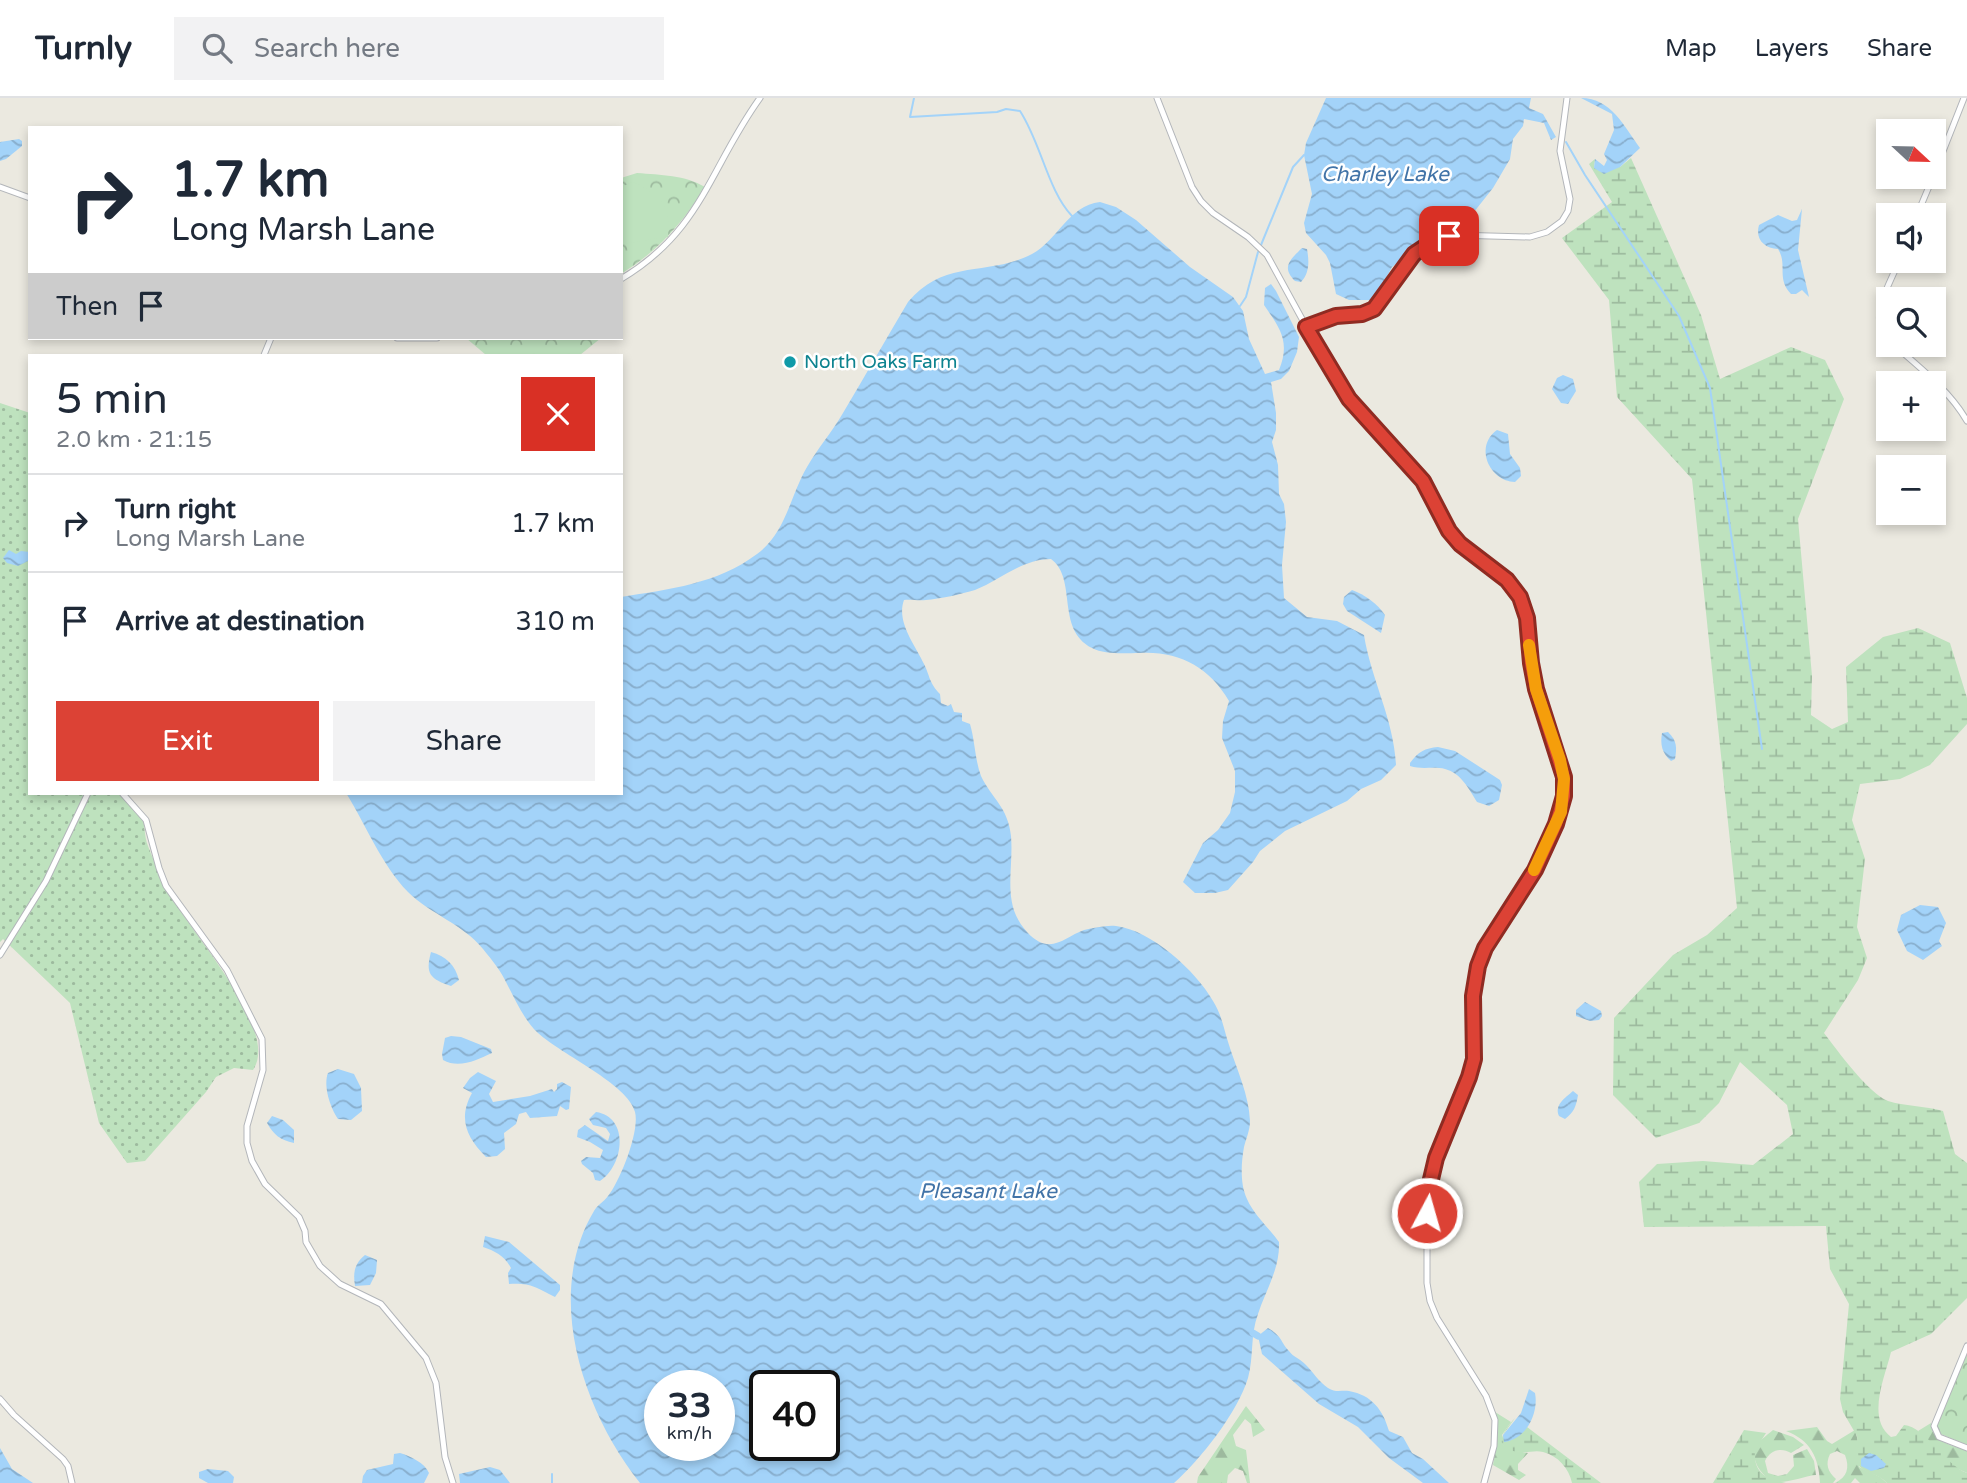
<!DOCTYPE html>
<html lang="en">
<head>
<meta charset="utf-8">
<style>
	body { margin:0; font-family:"Varela Round",sans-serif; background:#f2f2f3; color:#1f2937; height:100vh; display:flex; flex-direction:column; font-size:26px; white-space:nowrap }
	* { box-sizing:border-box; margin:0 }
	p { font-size:23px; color:#747a83 }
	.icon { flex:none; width:38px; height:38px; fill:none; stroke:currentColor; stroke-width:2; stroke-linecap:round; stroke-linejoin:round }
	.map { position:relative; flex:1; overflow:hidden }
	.side { position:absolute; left:28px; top:256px; width:595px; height:441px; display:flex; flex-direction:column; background:#fff; border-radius:0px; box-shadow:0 4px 10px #0003 }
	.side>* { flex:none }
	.hud { position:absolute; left:28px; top:28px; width:595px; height:214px; border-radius:0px; box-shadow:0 4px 10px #0003; background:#fff; color:#1f2937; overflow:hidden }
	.needle { width:46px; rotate:112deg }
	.controls { position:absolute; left:1876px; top:21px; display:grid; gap:14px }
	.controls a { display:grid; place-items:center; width:70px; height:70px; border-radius:0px; background:#fff; box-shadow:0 4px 10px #0003; font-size:35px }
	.speed { position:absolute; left:644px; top:1272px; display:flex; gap:14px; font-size:35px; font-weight:700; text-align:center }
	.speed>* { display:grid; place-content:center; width:91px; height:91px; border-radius:50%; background:#fff; box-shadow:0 4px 10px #0003; line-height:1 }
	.speed small { font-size:18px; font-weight:400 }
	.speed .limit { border:4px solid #111; border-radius:10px; background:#fff; color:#111 }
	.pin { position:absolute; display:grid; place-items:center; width:60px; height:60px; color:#fff; margin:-30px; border-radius:14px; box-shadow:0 4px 10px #0006 }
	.me { position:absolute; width:77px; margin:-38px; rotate:6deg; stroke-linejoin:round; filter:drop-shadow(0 0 5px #0008) }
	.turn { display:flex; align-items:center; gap:24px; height:147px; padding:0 28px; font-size:32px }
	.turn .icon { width:91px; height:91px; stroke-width:2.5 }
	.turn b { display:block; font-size:49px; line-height:60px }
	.then { display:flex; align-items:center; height:66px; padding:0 28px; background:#0003; gap:14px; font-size:26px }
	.round { display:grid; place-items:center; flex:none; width:74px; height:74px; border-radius:0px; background:#f2f2f3 }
	.overview { display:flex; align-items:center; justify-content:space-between; height:119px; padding:0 28px }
	h1 { font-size:42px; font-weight:600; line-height:52px }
	.cta { display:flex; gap:14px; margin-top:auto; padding:14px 28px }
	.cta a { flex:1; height:80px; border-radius:0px; background:#dc4235; color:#fff; font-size:28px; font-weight:600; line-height:80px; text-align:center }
	.cta a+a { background:#f2f2f3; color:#1f2937 }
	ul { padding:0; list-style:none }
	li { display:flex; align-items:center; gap:21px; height:98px; padding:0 28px; border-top:2px solid #e0e1e3 }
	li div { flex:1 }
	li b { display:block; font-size:26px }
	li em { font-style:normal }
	header { display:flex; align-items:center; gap:42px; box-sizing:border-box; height:98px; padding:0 35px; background:#fff; border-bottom:2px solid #e0e1e3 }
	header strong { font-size:33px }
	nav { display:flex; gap:38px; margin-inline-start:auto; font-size:24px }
	.search { width:490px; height:63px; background:#f2f2f3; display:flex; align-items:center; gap:18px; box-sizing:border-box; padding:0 24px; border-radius:0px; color:#747a83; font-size:26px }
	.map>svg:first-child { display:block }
	.grass { fill:url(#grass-dots) }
	.forest { fill:url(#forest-firs) }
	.wetland { fill:url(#wetland-marsh) }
	.park { fill:url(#park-crowns) }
	.garden { fill:#bee2be }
	.water { fill:url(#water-waves); fill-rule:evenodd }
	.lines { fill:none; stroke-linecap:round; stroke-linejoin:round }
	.stream { stroke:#a3d3f9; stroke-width:2 }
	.river { stroke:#a3d3f9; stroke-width:7 }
	.minor-casing { stroke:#b3b6ba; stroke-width:7 }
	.minor { stroke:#fff; stroke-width:5 }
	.route-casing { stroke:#8f2b22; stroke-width:18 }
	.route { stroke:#dc4235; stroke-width:12 }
	.slow { stroke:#f59e0b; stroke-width:12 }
	.culture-dot { fill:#0f9aa8; stroke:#fff; stroke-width:2.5 }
	.labels { text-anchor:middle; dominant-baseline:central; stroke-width:5; stroke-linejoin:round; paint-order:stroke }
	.culture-label { font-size:19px; fill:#0d838f; stroke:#fff; text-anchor:start }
	.water-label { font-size:21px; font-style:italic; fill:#4274a8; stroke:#fff }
</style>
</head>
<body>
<header>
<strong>Turnly</strong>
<div class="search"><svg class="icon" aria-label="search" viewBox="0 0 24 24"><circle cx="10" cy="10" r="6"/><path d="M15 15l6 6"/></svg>Search here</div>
<nav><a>Map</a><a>Layers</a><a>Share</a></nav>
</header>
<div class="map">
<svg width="1967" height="1385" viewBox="0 0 1967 1385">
	<defs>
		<pattern id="grass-dots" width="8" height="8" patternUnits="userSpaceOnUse" patternTransform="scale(1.75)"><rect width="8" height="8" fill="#bee2be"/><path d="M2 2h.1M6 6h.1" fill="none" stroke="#9dba9e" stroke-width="1.8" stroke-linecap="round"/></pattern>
		<pattern id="forest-firs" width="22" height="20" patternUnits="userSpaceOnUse" patternTransform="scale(1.75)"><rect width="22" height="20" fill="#bee2be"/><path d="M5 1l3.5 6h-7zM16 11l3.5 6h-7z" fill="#9dba9e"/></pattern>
		<pattern id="wetland-marsh" width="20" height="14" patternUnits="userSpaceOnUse" patternTransform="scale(1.75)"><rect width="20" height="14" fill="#bee2be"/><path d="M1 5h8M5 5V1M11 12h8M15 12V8" fill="none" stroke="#9dba9e"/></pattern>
		<pattern id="park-crowns" width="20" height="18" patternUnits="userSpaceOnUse" patternTransform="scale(1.75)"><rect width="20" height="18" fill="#bee2be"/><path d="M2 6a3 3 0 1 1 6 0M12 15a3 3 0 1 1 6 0" fill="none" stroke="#9dba9e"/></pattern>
		<pattern id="water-waves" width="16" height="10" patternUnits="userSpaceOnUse" patternTransform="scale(1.75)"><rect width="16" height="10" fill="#a3d3f9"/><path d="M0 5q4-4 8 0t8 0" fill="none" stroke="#88aecd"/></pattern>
	</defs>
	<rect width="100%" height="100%" fill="#ebe9e0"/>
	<!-- grass -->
	<path class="grass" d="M0 305 30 315V695H126C131 701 139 709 142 716 145 726 144 738 148 748 155 767 166 787 176 805 195 840 280 933 253 972L234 970 216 979 206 994 145 1063 127 1065 99 1025 70 905 3 841 0 844Z"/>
	<!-- forest -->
	<g class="forest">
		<path d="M1246 1308 1265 1332 1253 1339 1251 1326 1245 1321 1233 1337 1236 1348 1246 1352 1250 1385H1247L1243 1373 1235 1370 1228 1377 1227 1385H1197L1198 1379Z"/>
		<path d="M1495 1314 1511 1324 1502 1337 1503 1347 1512 1352 1528 1355 1518 1366V1372L1526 1377 1519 1382 1493 1367 1498 1332Z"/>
		<path d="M1931 1325C1931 1344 1952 1347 1967 1353V1375L1954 1369 1918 1333Z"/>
		<path d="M1817 1329 1827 1343 1832 1346 1855 1332 1859 1347V1369L1880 1379 1887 1385H1860L1855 1380 1851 1385H1835C1847 1379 1850 1370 1845 1357L1837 1353 1830 1356C1825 1366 1828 1374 1836 1381L1833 1385H1820C1819 1359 1810 1342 1786 1333Z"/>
		<path d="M1773 1332 1793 1339 1804 1347 1791 1355C1781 1349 1770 1352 1765 1363L1768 1375 1778 1378 1787 1376 1794 1368 1793 1357 1807 1351 1814 1363 1816 1377C1804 1378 1789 1385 1777 1384 1763 1382 1749 1361 1756 1348 1760 1342 1767 1337 1773 1332Z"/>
	</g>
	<!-- wetland -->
	<g class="wetland">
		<path d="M1631 60 1701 217 1720 281 1791 249 1825 262 1844 301 1798 421 1812 578 1811 617 1832 631 1848 624 1846 569 1883 539 1918 530 1950 545 1967 600V626L1930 667 1900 681 1860 686 1852 722 1865 761 1857 829 1867 860 1858 882 1824 935C1837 952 1869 996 1888 1003 1904 1008 1925 1008 1943 1013L1955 1056 1967 1065V1200L1931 1236 1891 1254C1885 1279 1866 1320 1891 1339L1896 1338 1904 1327C1926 1329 1945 1367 1967 1375V1385H1887C1879 1376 1867 1376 1859 1368L1857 1338 1843 1314 1840 1301 1849 1206 1830 1171 1826 1128 1644 1129 1639 1084 1657 1066 1703 1063 1753 1067 1793 1036 1787 1007 1740 964 1719 1005 1699 1025 1656 1040 1613 997 1614 920 1673 857 1707 837 1737 810 1692 381 1617 299 1609 202 1562 140 1612 104 1589 66 1595 61 1594 70 1620 69Z"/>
		<path d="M1515 1320 1503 1337 1511 1342 1527 1329 1601 1385H1572C1569 1370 1558 1358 1543 1354 1535 1352 1528 1355 1520 1354 1491 1352 1502 1334 1515 1320Z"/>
		<path d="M1744 1332 1766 1335 1755 1352C1753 1376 1767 1381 1786 1385H1713Z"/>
	</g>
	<!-- park -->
	<g class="park">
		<path d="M637 75C661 77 685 77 705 89 681 127 659 152 621 176V80Z"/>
		<path d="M466 240H601L580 257H486Z"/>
		<path d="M1967 1255V1347L1941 1336 1937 1328Z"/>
	</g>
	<!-- garden -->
	<path class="garden" d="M633 84C662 98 670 106 668 139L621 146V89Z"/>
	<!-- water -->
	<g class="water">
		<path d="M1326 0H1531L1529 10 1543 16 1556 39 1551 42 1544 25 1524 21 1523 28 1513 41 1510 61 1493 90 1470 119 1456 128 1420 142 1412 153 1392 169 1382 188 1370 202H1349L1336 196 1330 165 1326 157 1306 135 1304 125 1312 96 1304 57 1306 45Z"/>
		<path d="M1581 0C1611 0 1624 28 1640 50L1620 69 1604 76 1594 70 1595 61 1604 68 1607 62 1604 56 1614 32 1612 16Z"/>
		<path d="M19 41 22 43V48L6 61 0 63V44Z"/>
		<path d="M1100 104 1116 109 1136 122 1190 169 1233 199 1243 213 1249 241 1265 276 1279 272C1291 243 1279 229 1264 207L1265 190 1271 186 1276 193 1299 239 1297 254 1289 273 1281 281 1271 284 1276 315V332L1272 344 1278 367 1279 396 1284 406 1286 424 1282 467 1284 500 1307 519 1337 523 1364 537C1371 581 1394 622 1396 667L1381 682 1361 691 1347 703 1285 733 1260 753 1253 764 1228 792 1215 795H1195L1183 784 1203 745 1218 732 1230 715 1235 694V673L1222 640 1223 623 1229 603C1209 569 1179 553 1140 555 1125 555 1105 557 1092 550 1055 531 1078 481 1051 461 1022 461 1001 482 975 492 962 496 939 501 926 502 918 503 911 501 904 502 896 524 915 547 924 566 930 578 929 585 940 596L941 605 948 608 951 606 954 614 962 615V623L970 626C975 643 975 662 981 678 992 701 1008 709 1011 738 1014 772 1001 806 1027 834 1050 859 1064 839 1084 832 1094 830 1106 827 1116 828 1151 832 1196 873 1213 903 1222 917 1224 932 1229 947 1237 972 1249 997 1250 1023 1250 1032 1246 1041 1244 1049 1241 1066 1240 1086 1247 1101 1254 1117 1269 1130 1279 1144 1280 1171 1266 1191 1258 1216 1250 1237 1254 1259 1248 1280 1238 1314 1200 1362 1174 1385H640C584 1315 543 1198 594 1113 597 1107 604 1104 608 1098 620 1083 640 1033 635 1014 628 986 562 957 538 935 524 922 516 903 507 886 501 873 492 862 483 851 463 826 430 816 408 794 381 766 366 727 346 695H621V499C670 491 717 486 757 456 786 435 790 398 807 369 818 350 832 334 843 315 865 278 886 241 908 204 945 160 987 179 1032 156 1058 142 1068 108 1100 104ZM660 1288H719V1348H660ZM765 1288H824V1348H765Z"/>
		<path d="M1802 111 1798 152 1809 199 1802 192 1796 196H1791C1776 180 1788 167 1778 151 1764 150 1755 141 1759 127L1778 117 1792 123 1797 122Z"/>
		<path d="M1302 150 1307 151C1309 162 1310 175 1301 184L1295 183C1281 169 1290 162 1302 150Z"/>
		<path d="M1563 277 1573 281 1576 293 1568 306 1561 305 1552 291 1557 280Z"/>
		<path d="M1497 332 1508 336 1510 356 1520 370 1521 378 1515 384C1489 383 1474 348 1497 332Z"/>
		<path d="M9 452 16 456 21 453 30 454V462L18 468 7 465 3 460Z"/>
		<path d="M1352 492C1365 497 1377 505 1385 517L1381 535 1347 513 1343 506 1344 499Z"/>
		<path d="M1668 634C1677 643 1677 649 1675 661L1671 663C1662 655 1660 647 1662 635Z"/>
		<path d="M1438 649 1455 653 1500 682 1502 687 1499 702 1489 708 1477 704C1469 691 1461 675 1445 671 1434 668 1422 672 1410 668V665C1418 654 1425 650 1438 649Z"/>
		<path d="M1920 807 1938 809 1946 825 1939 843 1942 848 1923 862 1907 853 1897 832 1901 817Z"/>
		<path d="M431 854C446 858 455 867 459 882L451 888C430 881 425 876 431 854Z"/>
		<path d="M1585 904 1601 913 1602 918 1599 922 1590 923 1576 918V912Z"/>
		<path d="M451 938 461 939 491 951 492 955C477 962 459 971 443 962L442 956 445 940Z"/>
		<path d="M338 971 354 976 361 990 362 1013 351 1022 338 1021C330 1010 323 987 328 975Z"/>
		<path d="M478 974 496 983 489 996 493 1004 530 998 552 991 554 994 557 991V986L562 984 571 989 569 1011 566 1012 560 1008 557 1018 530 1020 526 1014 519 1016 516 1026 504 1035 505 1051 497 1058 486 1059C466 1039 458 1020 472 995L463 990 470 980Z"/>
		<path d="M1573 993 1578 997C1576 1009 1574 1014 1565 1021L1559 1018C1554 1007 1565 1000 1573 993Z"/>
		<path d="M596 1014C630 1019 624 1068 600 1083L595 1082 593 1075 582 1066 581 1063 586 1059 600 1060 603 1052 590 1044 577 1039 578 1032 585 1027 608 1043 610 1036 606 1030 593 1027 589 1021Z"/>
		<path d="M272 1018 283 1022 294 1032V1045C280 1042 274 1037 267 1025Z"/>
		<path d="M485 1138 509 1144 560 1187V1192L555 1199C534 1189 532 1185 509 1186L508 1175 511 1170C505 1158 495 1153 483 1149Z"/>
		<path d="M365 1157 377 1162 376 1175 370 1187 355 1188C353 1175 354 1166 365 1157Z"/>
		<path d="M1268 1230C1282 1238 1280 1243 1289 1253 1293 1259 1301 1261 1306 1267 1313 1274 1319 1284 1328 1290 1336 1295 1341 1292 1349 1293 1372 1297 1383 1312 1389 1333L1403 1339 1412 1355 1423 1361 1449 1385H1423L1389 1360 1358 1329 1319 1306 1262 1256 1258 1238Z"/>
		<path d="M1529 1291 1535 1295C1539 1315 1526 1342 1504 1344L1503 1337 1521 1315Z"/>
		<path d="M0 1350 12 1371 33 1385H0Z"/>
		<path d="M400 1355C410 1358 425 1365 429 1375L424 1385H362L363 1378 367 1372 393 1366 394 1356Z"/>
		<path d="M1869 1355 1876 1357 1886 1366 1884 1370 1871 1373 1861 1368V1361Z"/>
		<path d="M490 1369 500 1372 510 1385H460L459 1376Z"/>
		<path d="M208 1371 228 1373 234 1379 233 1385H208L199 1380V1374Z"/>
	</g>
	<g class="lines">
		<!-- stream -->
		<g class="stream">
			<path d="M914 0 910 19 997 14 1006 11 1020 13C1041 45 1048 93 1072 118"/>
			<path d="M1566 44 1585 77 1679 218 1710 290 1762 651"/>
			<path d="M1261 147 1293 69 1304 57"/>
			<path d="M1240 208 1246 199 1258 154"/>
			<path d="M552 1385V1376"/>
		</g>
		<!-- river -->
		<path class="river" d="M1253 1235 1258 1238"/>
		<!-- minor casing -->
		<g class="minor-casing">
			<g id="minor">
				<path d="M1157 0 1192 89 1201 103 1213 115 1248 139 1267 157 1319 252 1349 301 1423 383 1449 434 1460 446 1513 488 1526 513 1533 579 1563 670 1564 690 1562 706 1558 721 1535 772 1485 850 1478 868 1473 898 1474 961 1469 979 1436 1060 1427 1105V1185L1430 1203 1437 1220 1486 1298 1495 1322 1494 1348 1484 1385"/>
				<path d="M1934 76 1964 0"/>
				<path d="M0 89 30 100"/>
				<path d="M1917 117 1933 79"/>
				<path d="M621 181C702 133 710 69 760 0"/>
				<path d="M1306 229 1337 217 1362 216 1374 211 1408 164 1421 150 1435 142 1454 137 1530 139 1547 134 1562 123 1568 113 1570 101 1560 53 1567 0"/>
				<path d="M397 240H437"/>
				<path d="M1888 241C1867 220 1890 186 1899 163"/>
				<path d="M1894 247C1920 270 1949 292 1967 323"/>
				<path d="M264 257 271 240"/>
				<path d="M122 695 146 722 159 770 166 788 227 872 262 941 263 972 247 1028V1045L252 1063 265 1086 299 1119 305 1133 306 1144 320 1168 340 1186 381 1206 426 1260 436 1285 445 1359 453 1385"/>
				<path d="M0 857 46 783 88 695"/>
				<path d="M1967 1248 1934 1328 1939 1339 1967 1350"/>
				<path d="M0 1301 14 1317 63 1361 68 1368 72 1385"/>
			</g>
		</g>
		<!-- minor -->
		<use href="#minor" class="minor"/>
	</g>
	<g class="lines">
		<!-- route casing -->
		<g class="route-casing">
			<path id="route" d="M1427 1115 1428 1094 1436 1060 1469 979 1474 961 1473 898 1478 868 1485 850 1535 772 1556 726 1564 698V679L1536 591 1531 565 1527 520 1520 499 1507 482 1460 446 1449 433 1423 383 1349 301 1306 229 1336 218 1362 216 1374 211 1414 156 1432 144 1449 138"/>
		</g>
		<!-- route -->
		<use href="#route" class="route"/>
		<!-- slow -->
		<path class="slow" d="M1529 547 1536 591 1560 662 1564 681 1561 714 1534 772"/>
	</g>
	<!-- markers -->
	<circle class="culture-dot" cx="790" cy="264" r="7"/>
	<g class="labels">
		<!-- culture labels -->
		<g class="culture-label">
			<text x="804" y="264">North Oaks Farm</text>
		</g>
		<!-- water labels -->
		<g class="water-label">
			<text x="1385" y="76">Charley Lake</text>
			<text x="988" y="1093">Pleasant Lake</text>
		</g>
	</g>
</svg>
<div class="controls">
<a><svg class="needle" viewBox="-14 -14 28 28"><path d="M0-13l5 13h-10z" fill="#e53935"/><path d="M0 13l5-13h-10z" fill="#747a83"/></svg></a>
<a><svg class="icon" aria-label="sound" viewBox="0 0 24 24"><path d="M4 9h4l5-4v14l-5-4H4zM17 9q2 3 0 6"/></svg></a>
<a><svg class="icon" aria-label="search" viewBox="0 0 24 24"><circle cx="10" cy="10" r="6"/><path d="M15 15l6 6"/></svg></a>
<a>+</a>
<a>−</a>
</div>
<div class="speed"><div>33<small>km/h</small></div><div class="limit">40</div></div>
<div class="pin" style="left:1449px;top:138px;background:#d93025"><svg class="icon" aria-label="arrive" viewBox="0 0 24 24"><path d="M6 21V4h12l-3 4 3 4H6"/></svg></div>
<svg class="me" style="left:1427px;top:1115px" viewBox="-20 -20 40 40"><circle r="17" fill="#dc4235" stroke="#fff" stroke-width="3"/><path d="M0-11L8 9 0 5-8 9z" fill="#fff"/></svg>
<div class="hud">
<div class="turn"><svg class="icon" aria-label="right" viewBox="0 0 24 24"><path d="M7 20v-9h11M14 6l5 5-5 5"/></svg><div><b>1.7 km</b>Long Marsh Lane</div></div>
<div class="then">Then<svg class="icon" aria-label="arrive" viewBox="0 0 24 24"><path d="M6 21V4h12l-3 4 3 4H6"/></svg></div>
</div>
<section class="side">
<div class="overview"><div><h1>5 min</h1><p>2.0 km · 21:15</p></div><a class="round" style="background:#d93025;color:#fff"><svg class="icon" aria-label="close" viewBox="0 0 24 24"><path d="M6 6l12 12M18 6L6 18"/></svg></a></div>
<ul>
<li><svg class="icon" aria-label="right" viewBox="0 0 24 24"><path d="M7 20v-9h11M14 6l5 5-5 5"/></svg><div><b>Turn right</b><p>Long Marsh Lane</p></div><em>1.7 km</em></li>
<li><svg class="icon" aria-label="arrive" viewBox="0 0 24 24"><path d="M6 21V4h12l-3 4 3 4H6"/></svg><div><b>Arrive at destination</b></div><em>310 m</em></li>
</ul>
<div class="cta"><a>Exit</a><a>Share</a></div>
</section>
</div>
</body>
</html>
